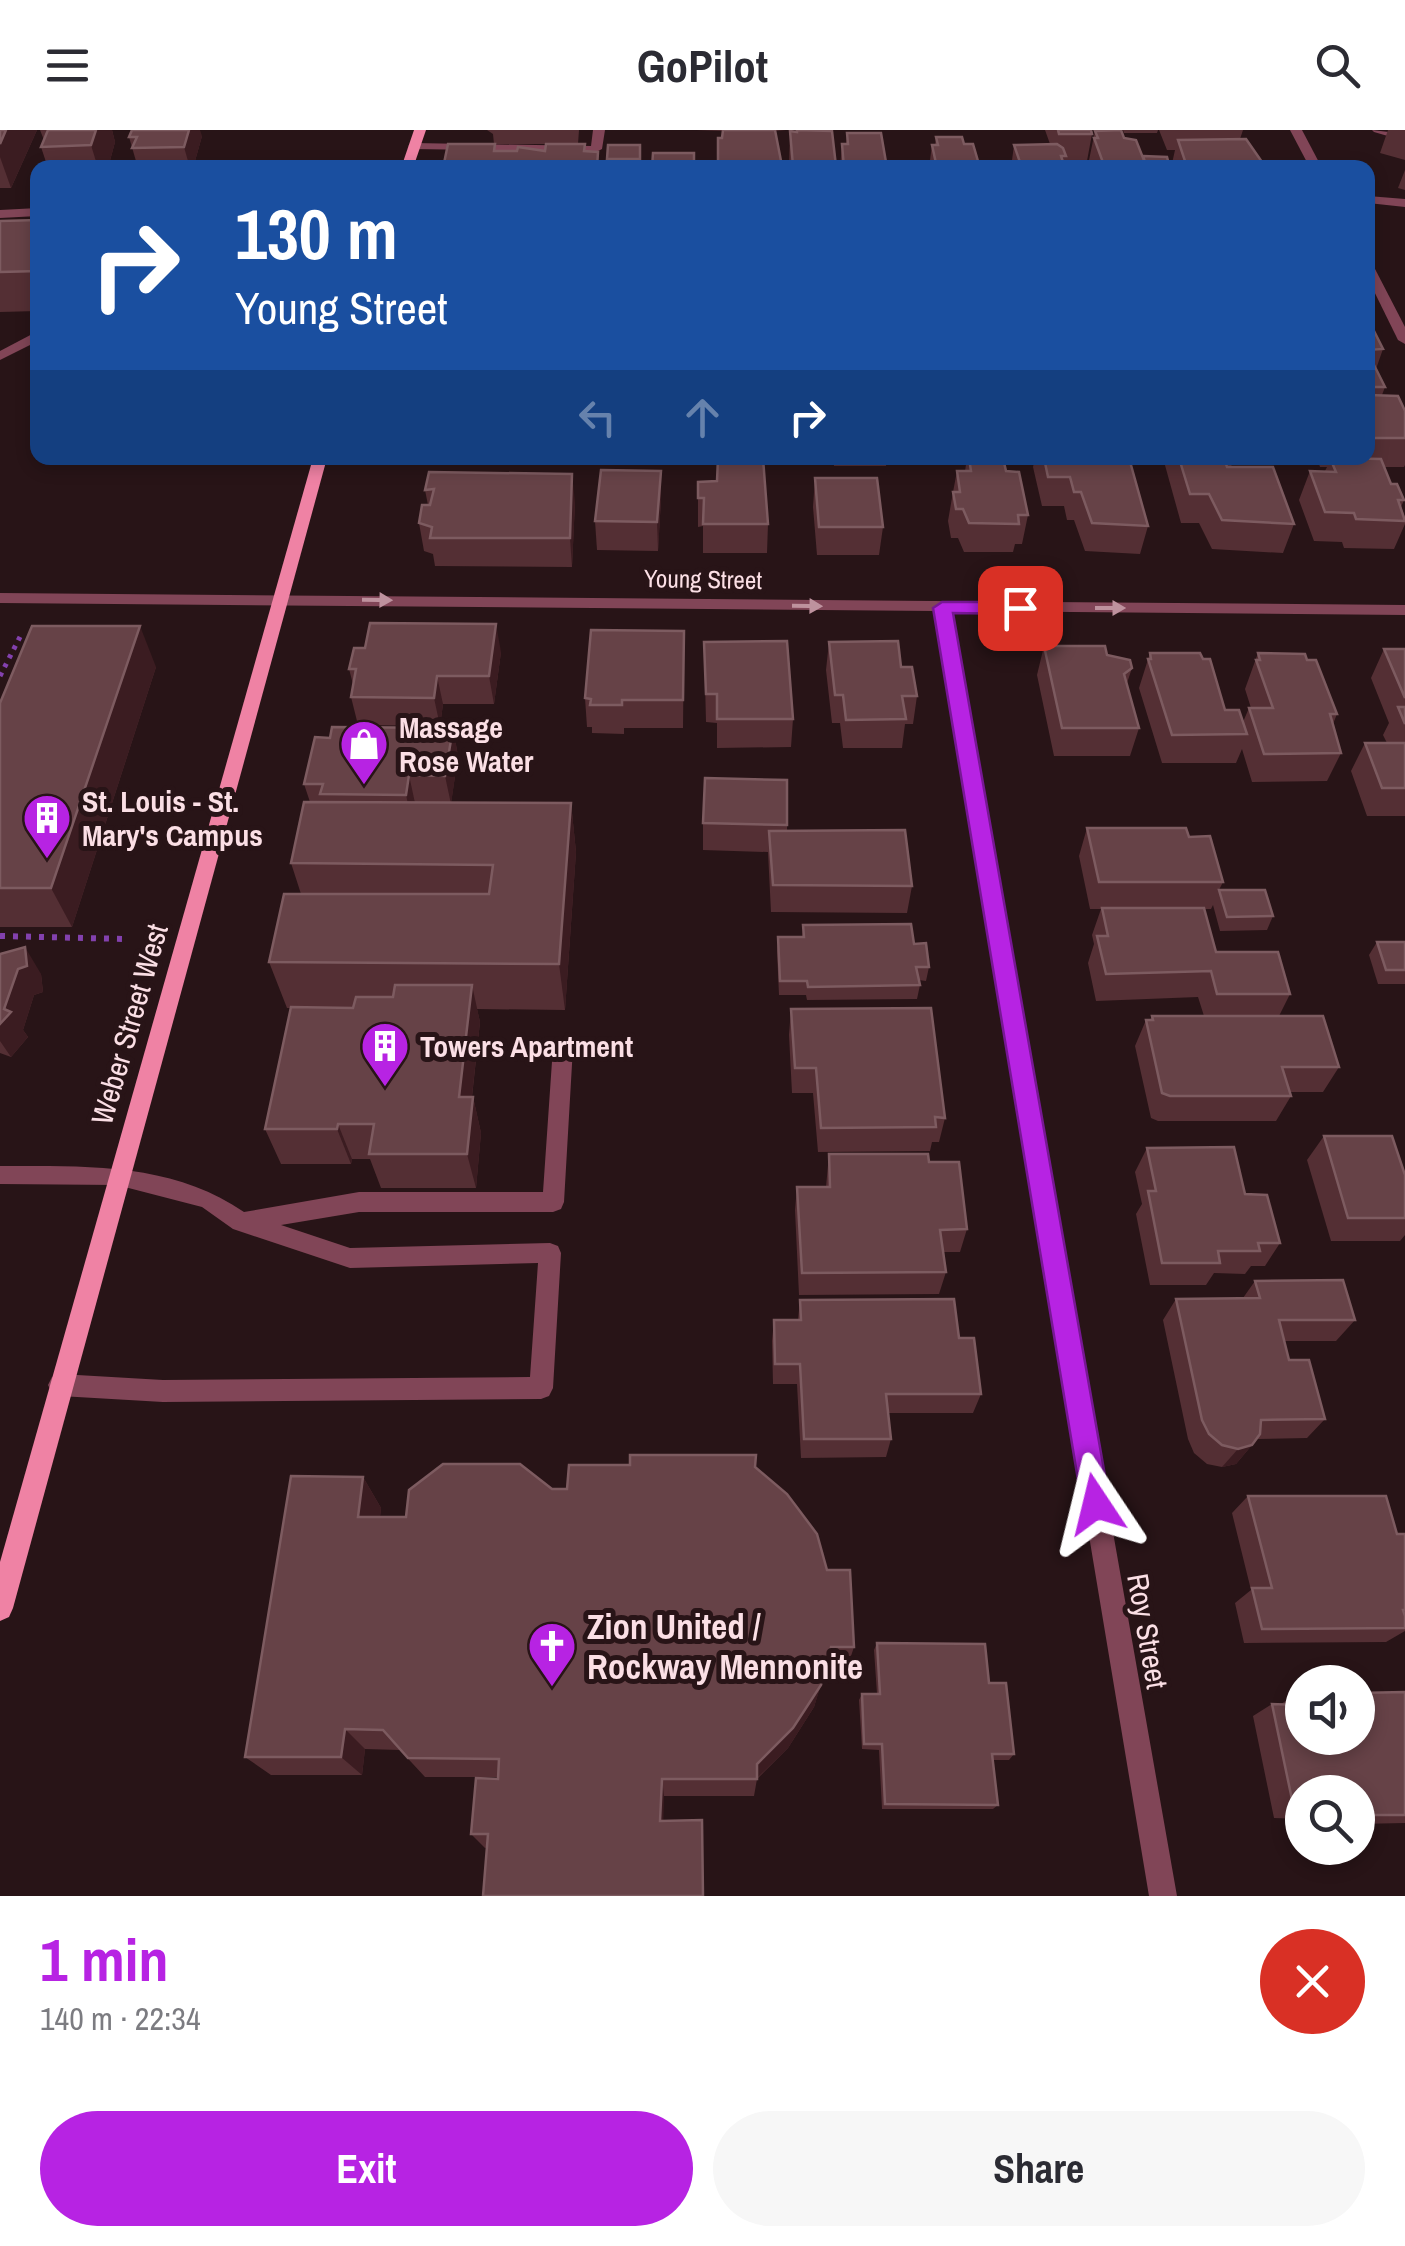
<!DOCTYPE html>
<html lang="en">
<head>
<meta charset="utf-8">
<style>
	body { margin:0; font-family:"Archivo Narrow",sans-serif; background:#f7f7f7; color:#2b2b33; height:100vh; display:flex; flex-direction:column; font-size:38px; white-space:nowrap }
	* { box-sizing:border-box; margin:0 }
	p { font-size:32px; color:#7c7c81 }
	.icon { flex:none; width:55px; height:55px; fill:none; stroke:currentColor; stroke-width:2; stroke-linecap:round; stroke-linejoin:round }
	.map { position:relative; height:1766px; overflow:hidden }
	.drawer { display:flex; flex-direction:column; background:#fff; flex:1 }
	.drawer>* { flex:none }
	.banner { position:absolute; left:30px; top:30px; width:1345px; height:305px; border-radius:20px; box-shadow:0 5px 15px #0003; background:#1a4fa0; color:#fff; overflow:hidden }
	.controls { position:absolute; left:1285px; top:1535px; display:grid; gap:20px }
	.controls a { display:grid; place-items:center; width:90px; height:90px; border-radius:50%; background:#fff; box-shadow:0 5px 15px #0003; font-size:50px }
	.pin { position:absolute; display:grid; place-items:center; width:85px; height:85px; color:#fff; margin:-42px; border-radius:20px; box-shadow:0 5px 15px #0006 }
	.me { position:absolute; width:110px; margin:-55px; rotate:350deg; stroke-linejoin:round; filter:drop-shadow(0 0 8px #0008) }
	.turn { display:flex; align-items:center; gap:35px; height:210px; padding:0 40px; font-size:45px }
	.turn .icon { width:130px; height:130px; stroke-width:2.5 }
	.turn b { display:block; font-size:70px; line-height:85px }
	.lanes { display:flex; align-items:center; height:95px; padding:0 40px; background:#0003; justify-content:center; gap:50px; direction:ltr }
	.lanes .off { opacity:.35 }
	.round { display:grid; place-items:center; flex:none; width:105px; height:105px; border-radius:52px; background:#f7f7f7 }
	.overview { display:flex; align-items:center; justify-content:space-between; height:170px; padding:0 40px }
	h1 { font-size:60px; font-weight:800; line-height:75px; color:#b723e3 }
	.button { display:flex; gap:20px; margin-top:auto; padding:20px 40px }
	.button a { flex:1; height:115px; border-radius:60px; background:#b723e3; color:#fff; font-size:40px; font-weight:800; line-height:115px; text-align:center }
	.button a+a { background:#f7f7f7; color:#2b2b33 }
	header { display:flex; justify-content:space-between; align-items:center; height:130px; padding:0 40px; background:#fff; font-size:45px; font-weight:800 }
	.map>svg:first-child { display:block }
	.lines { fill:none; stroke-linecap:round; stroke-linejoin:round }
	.path-far1 { stroke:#8341ae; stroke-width:5; stroke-dasharray:4 6; stroke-linecap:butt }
	.path { stroke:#8341ae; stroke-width:6; stroke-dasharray:5 8; stroke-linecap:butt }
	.lane { fill:#814557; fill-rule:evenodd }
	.street { fill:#814557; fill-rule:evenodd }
	.secondary { fill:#ef82a4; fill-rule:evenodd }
	.wall { fill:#542f34 }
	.shaded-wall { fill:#3b1c21 }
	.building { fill:#664247; stroke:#7d5b60; stroke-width:2.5 }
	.oneway { fill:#be929e }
	.route { fill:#b723e3; stroke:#771794; stroke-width:2.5 }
	.labels { text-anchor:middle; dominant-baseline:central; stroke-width:10; stroke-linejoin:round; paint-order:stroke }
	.far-street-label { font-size:25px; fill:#fbdfe5; stroke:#281417 }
	.poi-label { font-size:30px; font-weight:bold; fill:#fbdfe5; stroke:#281417; text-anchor:start }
	.street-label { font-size:30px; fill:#fbdfe5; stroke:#281417 }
	.near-poi-label { font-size:35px; font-weight:bold; fill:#fbdfe5; stroke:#281417; text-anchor:start }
</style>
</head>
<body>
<header><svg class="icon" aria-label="menu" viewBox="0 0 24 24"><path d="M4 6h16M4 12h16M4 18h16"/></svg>GoPilot<svg class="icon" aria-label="search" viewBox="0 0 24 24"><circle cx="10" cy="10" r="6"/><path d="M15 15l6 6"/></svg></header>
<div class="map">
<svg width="1405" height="1766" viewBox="0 0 1405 1766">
	<rect width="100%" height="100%" fill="#281417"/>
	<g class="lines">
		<!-- path-far1 -->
		<path class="path-far1" d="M0 546 22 503"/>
		<!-- path -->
		<path class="path" d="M0 806 127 809"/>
		<!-- lane -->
		<g class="lane">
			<path d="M593 0H605L602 19 596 22 414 19 408 16 414 13 591 16Z"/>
			<path d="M1372 0 1405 4V11L1374 2Z"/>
			<path d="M1368 66 1405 69V77L1368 73Z"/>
			<path d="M38 201V211L0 230V221Z"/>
			<path d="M563 909 570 911 573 917 564 1072 561 1079 553 1082H359L281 1095 350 1118 550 1113 558 1116 561 1123 553 1258 549 1266 541 1269 163 1272 60 1266 52 1263 48 1255 52 1247 60 1244 163 1250 530 1247 538 1133 350 1138 233 1099 202 1077 117 1055 0 1054V1036C84 1036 172 1032 244 1082L359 1062H543L553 917 556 911Z"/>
		</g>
		<!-- street -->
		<g class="street">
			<path d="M1290 0H1302L1322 38H1310Z"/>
			<path d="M38 78V86L0 88V80Z"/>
			<path d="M1368 133 1374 137 1405 197V214L1398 210 1368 149Z"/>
			<path d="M0 463 1405 475V485L951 481 1177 1766H1149L935 481 0 473Z"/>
		</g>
		<!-- secondary -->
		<g class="secondary">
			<path d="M414 0H426L413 38H401Z"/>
			<path d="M313 328H327L13 1478 9 1487 0 1491V1432Z"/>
		</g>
	</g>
	<!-- wall -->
	<g class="wall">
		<path d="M0 0H37L11 58H0Z"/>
		<path d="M40 0H112L115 12 108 38H48L41 17 44 10Z"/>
		<path d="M487 0H579L578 14H494L493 4Z"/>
		<path d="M696 0H786L775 1 782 38H718V8H722L723 1Z"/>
		<path d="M1045 0H1091L1092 4 1087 31H1065V38H1011L1014 15 1050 14Z"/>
		<path d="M1123 0H1158L1157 3H1124Z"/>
		<path d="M1159 0H1243L1240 9 1262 32 1260 38H1171L1175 20H1167Z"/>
		<path d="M1388 0H1405V30L1380 23Z"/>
		<path d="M790 1H832L836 38H789Z"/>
		<path d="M1095 1 1124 8 1143 26 1170 38H1089L1088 35Z"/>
		<path d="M847 3 887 38H840L842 14H846Z"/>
		<path d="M202 6 193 38H138L129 7Z"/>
		<path d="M936 7 964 14 980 38H929L932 15H935Z"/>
		<path d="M640 15V38H608L607 29Z"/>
		<path d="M1405 40V60L1398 58Z"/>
		<path d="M38 90V181L0 182V91Z"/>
		<path d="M1368 197 1383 219 1376 239 1385 257 1382 265 1405 281V335L1404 337H1384L1391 354 1404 370 1401 377 1405 387V394L1394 419 1344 418 1342 412 1314 411 1299 370 1310 341H1325L1327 337H1320L1317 328H1368Z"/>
		<path d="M833 328H887L886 336H834Z"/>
		<path d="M967 328H1003L1006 341 1028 385 1022 414H1015L1013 422H964L958 408H951L948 391 953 362 957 341H965Z"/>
		<path d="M1035 328H1129L1148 396 1140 424 1085 421 1074 390H1067L1064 376H1042L1033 337Z"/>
		<path d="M1163 328H1231L1233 331 1231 337 1294 394 1283 423 1212 419 1199 393H1181Z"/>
		<path d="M429 342 575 372 572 437 435 436 433 424 424 421 419 393 428 375 425 360Z"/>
		<path d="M815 348 883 397 879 425H817L813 377Z"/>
		<path d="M698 352 768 394 767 423H703V396L698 397Z"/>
		<path d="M661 369 658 421 597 420 595 391Z"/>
		<path d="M684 501 683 598H624V604L592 603V597H587L585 568Z"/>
		<path d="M704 512 793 589 791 617 717 618V593L706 592Z"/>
		<path d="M829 512 901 537 917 566 913 594H905L902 618H843L840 593H832L826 540Z"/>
		<path d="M1044 516 1107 525 1132 538 1127 553 1139 598 1130 626H1054L1037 545Z"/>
		<path d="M365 518 501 522 494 574H443L440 596 358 595 351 567 353 554 349 539Z"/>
		<path d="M1384 519H1405V686H1367L1351 641 1365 613H1387L1383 605 1389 593 1371 548Z"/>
		<path d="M1150 523 1243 592 1249 578H1251L1245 559 1258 523 1307 530 1337 584 1333 594 1341 623 1327 651 1252 652 1242 619 1236 633H1162L1139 558Z"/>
		<path d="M156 537 72 797H0V573Z"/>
		<path d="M453 598 458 626 451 673H571L576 722 565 880 477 879 480 892 472 967H473L481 1003 476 1058H381L370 1029H352L351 1034H281L265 999 291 878H287L269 832 301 764 291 733 310 672 304 654 330 608Z"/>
		<path d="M787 650V701L912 756 907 783 771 782 768 722 703 720V693Z"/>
		<path d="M1087 698 1189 707 1223 752 1219 760 1273 786 1267 800 1220 801 1213 775 1211 779H1204L1216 822 1290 864 1279 886 1339 937 1323 962H1290L1291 966 1276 991H1158L1151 988 1135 916 1146 890H1150L1152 886H1204L1198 867 1096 871 1088 833 1094 814 1092 805 1101 779H1090L1079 726Z"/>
		<path d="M803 795 914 814 929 837 926 851 919 850 920 855 917 869 807 870 806 865H779L777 821 778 807H802Z"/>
		<path d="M1377 812H1405V854H1378L1369 825Z"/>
		<path d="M0 824 41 844 43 862 34 865 23 900 28 907 11 927 0 923Z"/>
		<path d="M791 879 945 988 939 1012H932L930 1021 818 1022 813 963H792L789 905Z"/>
		<path d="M1324 1006 1405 1045V1105L1400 1111H1331L1307 1030Z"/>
		<path d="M1147 1018 1245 1064 1280 1113 1265 1136H1251L1245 1144 1214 1143 1206 1155H1150L1136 1084 1142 1074 1135 1042Z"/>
		<path d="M829 1024 929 1032 967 1099 960 1122H943L946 1142 939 1164 799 1165 795 1080 797 1057H826Z"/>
		<path d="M1255 1151 1355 1190 1336 1211H1284L1289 1230 1325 1289 1307 1308 1257 1309 1236 1334 1222 1337 1207 1334 1194 1323 1188 1309 1163 1190 1176 1169 1243 1168Z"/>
		<path d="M800 1170 959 1208 981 1264 973 1283H888L891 1309 886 1327 801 1328 797 1254H773L772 1211 774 1190H798Z"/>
		<path d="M755 1337 827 1440 854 1517 846 1541 825 1540 814 1577 788 1618 757 1649 754 1666H664L485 1718 471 1704 498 1647H425L400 1620 365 1619 362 1645H271L245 1627 363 1347 381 1378 380 1387H406L552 1359H567Z"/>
		<path d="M1248 1366 1397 1404H1405V1501L1386 1512 1244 1513 1235 1473 1251 1460 1232 1383Z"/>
		<path d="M877 1513 989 1553 1014 1624 1009 1630H993L998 1675 993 1679H882L879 1620 862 1619 859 1570 862 1564H877L874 1520Z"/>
		<path d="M1405 1562V1693L1358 1694V1662H1302V1689L1274 1688 1253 1586 1272 1574H1281L1298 1563Z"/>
	</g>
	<!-- shaded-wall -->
	<g class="shaded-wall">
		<path d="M6 0H37L11 58 0 27V14Z"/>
		<path d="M96 0H112L115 12 108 38H98L91 15Z"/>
		<path d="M189 0H200L202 6 193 38H190L184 17Z"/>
		<path d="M661 341V369L658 421 657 392Z"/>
		<path d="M572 344 575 372 572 437 570 408Z"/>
		<path d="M496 494 501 522 494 574 489 546Z"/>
		<path d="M140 496 156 537 72 797 51 758Z"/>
		<path d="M437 546 443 574 440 596 434 568Z"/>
		<path d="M453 598 458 626 451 674 445 646Z"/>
		<path d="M409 645 415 673 412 692 406 665Z"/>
		<path d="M571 673 576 722 565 880 559 834Z"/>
		<path d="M25 817 41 844 43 862 34 865 23 900 28 907 11 927 0 911V894Z"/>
		<path d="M472 855 480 892 468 1002 459 967Z"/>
		<path d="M473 967 481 1003 476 1058 467 1024Z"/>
		<path d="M338 994 352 1029 351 1034 337 999Z"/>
		<path d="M1252 1315 1236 1334 1222 1337 1238 1319Z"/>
		<path d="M363 1347 381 1378 376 1417 358 1387Z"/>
		<path d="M821 1555 814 1577 788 1618 756 1649 757 1634Z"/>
		<path d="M345 1599 365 1619 362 1645 341 1627Z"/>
		<path d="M662 1649 664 1666 663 1706 660 1691Z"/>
	</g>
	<!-- building -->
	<g class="building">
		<path d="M0 0H6L0 14Z"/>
		<path d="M48 0H96L91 15 41 17Z"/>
		<path d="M132 0H189L184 17 132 18 137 7H129Z"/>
		<path d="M723 0H775L782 36H718V8H722Z"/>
		<path d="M797 0 832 1 836 36H793L790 1 797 2Z"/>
		<path d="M1058 0H1091L1092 4H1059Z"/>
		<path d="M1121 0 1124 8 1136 10 1147 38H1105L1094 8H1098L1095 1Z"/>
		<path d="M847 3H881L887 38H844L842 14H848Z"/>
		<path d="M936 7H962L964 14H973L980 38H937L932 15H938Z"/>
		<path d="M1246 9 1262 32 1185 31 1178 10Z"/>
		<path d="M448 14H495L494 21H517L518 17 545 21 546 14H585L584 21 598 22 597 38H526L527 35H520L519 38H443Z"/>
		<path d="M1057 14 1063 18 1066 26H1061L1065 38H1022L1014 15Z"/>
		<path d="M608 15H640V29H607Z"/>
		<path d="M653 23H694V38H652Z"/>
		<path d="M1143 26 1167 27 1170 38H1147Z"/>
		<path d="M38 90V141L0 142V91Z"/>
		<path d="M1368 197H1372L1383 219 1368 220Z"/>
		<path d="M1368 233H1373L1385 257H1368Z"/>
		<path d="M1368 265 1398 266 1405 281V308H1368Z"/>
		<path d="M718 328H763L768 394H703L704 368H698V352L717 351Z"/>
		<path d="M969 328H1003L1006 341 1019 342 1028 385H1018L1019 394 969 393 963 379H956L953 362H960L957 341H971Z"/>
		<path d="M1044 328H1129L1148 396 1092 393 1081 362H1074L1070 347H1048Z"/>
		<path d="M1179 328H1231L1233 331H1225L1227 337H1273L1294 394 1222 390 1209 364H1190Z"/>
		<path d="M1330 328 1381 329 1391 354H1397L1404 370H1398L1405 391 1356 389 1354 383 1325 382 1310 341 1336 342Z"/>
		<path d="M601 340 661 341 657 392 595 391Z"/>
		<path d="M429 342 572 344 570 408H430L432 397 419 393 422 375H430L434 359 425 360Z"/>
		<path d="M815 348H877L883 397H819Z"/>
		<path d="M370 493 496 494 489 546H437L434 568 351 567 356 539H349L354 518H365Z"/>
		<path d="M32 496H140L51 758H0V573Z"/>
		<path d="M591 500 684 501 683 570H622V575H590L591 569 585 568Z"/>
		<path d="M787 511 793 589H717V564H706L704 512Z"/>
		<path d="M898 511 901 537H912L917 566H902L906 589 846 590 843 565H835L829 512Z"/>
		<path d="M1044 516H1105L1107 525 1130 530 1132 538 1124 544 1139 598H1062Z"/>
		<path d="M1384 519H1405V568Z"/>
		<path d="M1150 523H1200L1203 529H1210L1225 580H1239L1247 604 1172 605 1148 529H1151Z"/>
		<path d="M1258 523 1305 524 1307 530H1316L1337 584H1330L1341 623 1264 624 1249 578H1273L1256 530H1260Z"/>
		<path d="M1398 577H1405V594Z"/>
		<path d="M332 597 453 598 445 646 409 645 406 665 320 664 323 654H304L315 607 330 608Z"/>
		<path d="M1365 613H1405V658H1382Z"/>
		<path d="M705 648 787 650V695L703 693Z"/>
		<path d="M304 672 571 673 559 834 269 832 284 764H489L493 735 291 733Z"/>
		<path d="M1087 698H1186L1189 707 1210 706 1223 752H1099Z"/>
		<path d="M905 700 912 756 773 755 769 701Z"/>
		<path d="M1219 760H1265L1273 786 1227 787Z"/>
		<path d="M1102 778H1204L1216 822H1278L1290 864H1217L1211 841 1106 844 1097 806H1108Z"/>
		<path d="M911 794 914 814 926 813 929 837H916L920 855 808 857 807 851H780L778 807H804L803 795Z"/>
		<path d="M1377 812H1405V840H1386Z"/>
		<path d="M25 817 27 836 18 839 4 879 11 882 0 894V824Z"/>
		<path d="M395 855H472L459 967H473L467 1024H369L374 994H338L337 999H265L291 877 353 878 356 867H393Z"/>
		<path d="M931 878 945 988 935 987 936 997 821 998 816 938H795L791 879Z"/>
		<path d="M1152 886H1323L1339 937H1282L1291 966H1170L1162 963 1146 890H1153Z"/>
		<path d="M1324 1006H1392L1405 1045V1088H1348Z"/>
		<path d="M1234 1017 1245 1064 1267 1065 1280 1113H1258L1260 1121H1218L1220 1133H1162L1148 1061H1156L1147 1018Z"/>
		<path d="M829 1024H928L929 1032H959L967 1099 940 1100 946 1142 802 1143 797 1057H830Z"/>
		<path d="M1343 1150 1355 1190H1279L1289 1230H1309L1325 1289 1261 1290 1260 1304 1252 1315 1238 1319 1222 1315 1209 1304 1202 1290 1176 1169 1260 1168 1255 1151Z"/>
		<path d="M954 1169 959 1208H974L981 1264H886L891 1309H804L800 1234H775L774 1190H801L800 1170Z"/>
		<path d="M630 1325H756L755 1337 787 1364 817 1404 827 1440H850L854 1517H831L821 1555 793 1598 757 1634V1649H662L660 1691 702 1690 703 1766H483L488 1704H471L476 1648 498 1649 499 1629 408 1628 383 1600 345 1599 341 1627H245L291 1346 363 1347 358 1387H406L409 1360 443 1334H520L552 1359H567L569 1335H630Z"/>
		<path d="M1248 1366H1386L1397 1404H1405V1480H1403L1405 1486V1498L1262 1499 1252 1458H1272Z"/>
		<path d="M877 1513 985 1514 989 1553H1006L1014 1624H992L998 1675 885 1674 882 1614H864L862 1564H880Z"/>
		<path d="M1405 1562V1685H1358V1662H1302V1680L1294 1679 1272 1574 1300 1575 1298 1563H1302V1608H1358V1563Z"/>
	</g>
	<!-- one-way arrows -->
	<defs><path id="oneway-solid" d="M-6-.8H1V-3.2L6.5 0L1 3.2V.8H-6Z" transform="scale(2.5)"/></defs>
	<g class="oneway">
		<use href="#oneway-solid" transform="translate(377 470) rotate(1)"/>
		<use href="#oneway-solid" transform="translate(807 476) rotate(1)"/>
		<use href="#oneway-solid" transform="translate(1110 478)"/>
	</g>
	<!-- route -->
	<path class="route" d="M942 472H1020L1029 478 1020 484 953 483 1110 1374 1106 1384 1096 1388 1086 1384 1082 1374 933 478Z"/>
	<!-- icons -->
	<defs>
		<g id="shop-pin" transform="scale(2.5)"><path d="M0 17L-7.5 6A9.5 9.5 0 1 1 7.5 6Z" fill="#b723e3" stroke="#281417"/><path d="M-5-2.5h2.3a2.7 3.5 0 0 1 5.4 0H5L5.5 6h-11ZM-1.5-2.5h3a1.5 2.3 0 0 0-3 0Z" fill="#fff"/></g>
		<g id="building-pin" transform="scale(2.5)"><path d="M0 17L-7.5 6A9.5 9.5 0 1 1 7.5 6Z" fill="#b723e3" stroke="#281417"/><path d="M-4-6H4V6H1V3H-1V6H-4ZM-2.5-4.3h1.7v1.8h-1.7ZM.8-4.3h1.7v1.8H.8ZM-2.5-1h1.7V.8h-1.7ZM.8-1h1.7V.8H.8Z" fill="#fff"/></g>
		<g id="church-pin" transform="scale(2.5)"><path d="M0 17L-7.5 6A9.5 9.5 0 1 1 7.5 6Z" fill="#b723e3" stroke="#281417"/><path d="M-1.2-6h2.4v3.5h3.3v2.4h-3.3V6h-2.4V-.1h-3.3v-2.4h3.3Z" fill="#fff"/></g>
	</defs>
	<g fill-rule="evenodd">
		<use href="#shop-pin" x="364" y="614"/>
		<use href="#building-pin" x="47" y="688"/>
		<use href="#building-pin" x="385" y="916"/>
		<use href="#church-pin" x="552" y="1516"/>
	</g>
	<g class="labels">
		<!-- far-street labels -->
		<g class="far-street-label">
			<text transform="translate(703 449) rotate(1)">Young Street</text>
		</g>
		<!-- poi labels -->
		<g class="poi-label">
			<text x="399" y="597">Massage<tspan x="399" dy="34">Rose Water</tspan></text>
			<text x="82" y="671">St. Louis - St.<tspan x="82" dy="34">Mary's Campus</tspan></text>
			<text x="420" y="916">Towers Apartment</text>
		</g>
		<!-- street labels -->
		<g class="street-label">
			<text transform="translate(129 894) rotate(-74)">Weber Street West</text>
			<text transform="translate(1148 1501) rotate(80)">Roy Street</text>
		</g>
		<!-- near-poi labels -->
		<g class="near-poi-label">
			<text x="587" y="1496">Zion United /<tspan x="587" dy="40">Rockway Mennonite</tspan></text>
		</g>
	</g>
</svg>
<div class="controls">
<a><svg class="icon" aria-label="sound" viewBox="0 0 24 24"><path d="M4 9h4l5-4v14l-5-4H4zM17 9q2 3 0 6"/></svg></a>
<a><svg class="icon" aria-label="search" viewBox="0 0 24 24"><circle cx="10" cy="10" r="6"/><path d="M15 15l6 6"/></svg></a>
</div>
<div class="pin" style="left:1020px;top:478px;background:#d93025"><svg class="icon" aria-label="arrive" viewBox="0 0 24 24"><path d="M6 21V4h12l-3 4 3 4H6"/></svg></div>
<svg class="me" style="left:1096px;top:1374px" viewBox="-20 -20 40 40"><path d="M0-17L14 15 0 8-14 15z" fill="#b723e3" stroke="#fff" stroke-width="4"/></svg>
<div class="banner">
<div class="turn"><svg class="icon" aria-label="right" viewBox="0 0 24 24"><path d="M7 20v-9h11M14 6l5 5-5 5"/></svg><div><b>130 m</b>Young Street</div></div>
<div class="lanes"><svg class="icon off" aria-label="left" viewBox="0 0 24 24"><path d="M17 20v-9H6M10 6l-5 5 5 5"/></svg><svg class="icon off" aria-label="ahead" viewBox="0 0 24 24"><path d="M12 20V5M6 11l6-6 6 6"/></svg><svg class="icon" aria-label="right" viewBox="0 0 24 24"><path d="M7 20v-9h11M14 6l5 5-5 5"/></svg></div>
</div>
</div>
<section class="drawer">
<div class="overview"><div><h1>1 min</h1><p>140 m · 22:34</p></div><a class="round" style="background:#d93025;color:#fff"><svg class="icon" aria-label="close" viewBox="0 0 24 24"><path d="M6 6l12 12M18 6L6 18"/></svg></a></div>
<div class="button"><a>Exit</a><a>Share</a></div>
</section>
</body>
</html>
